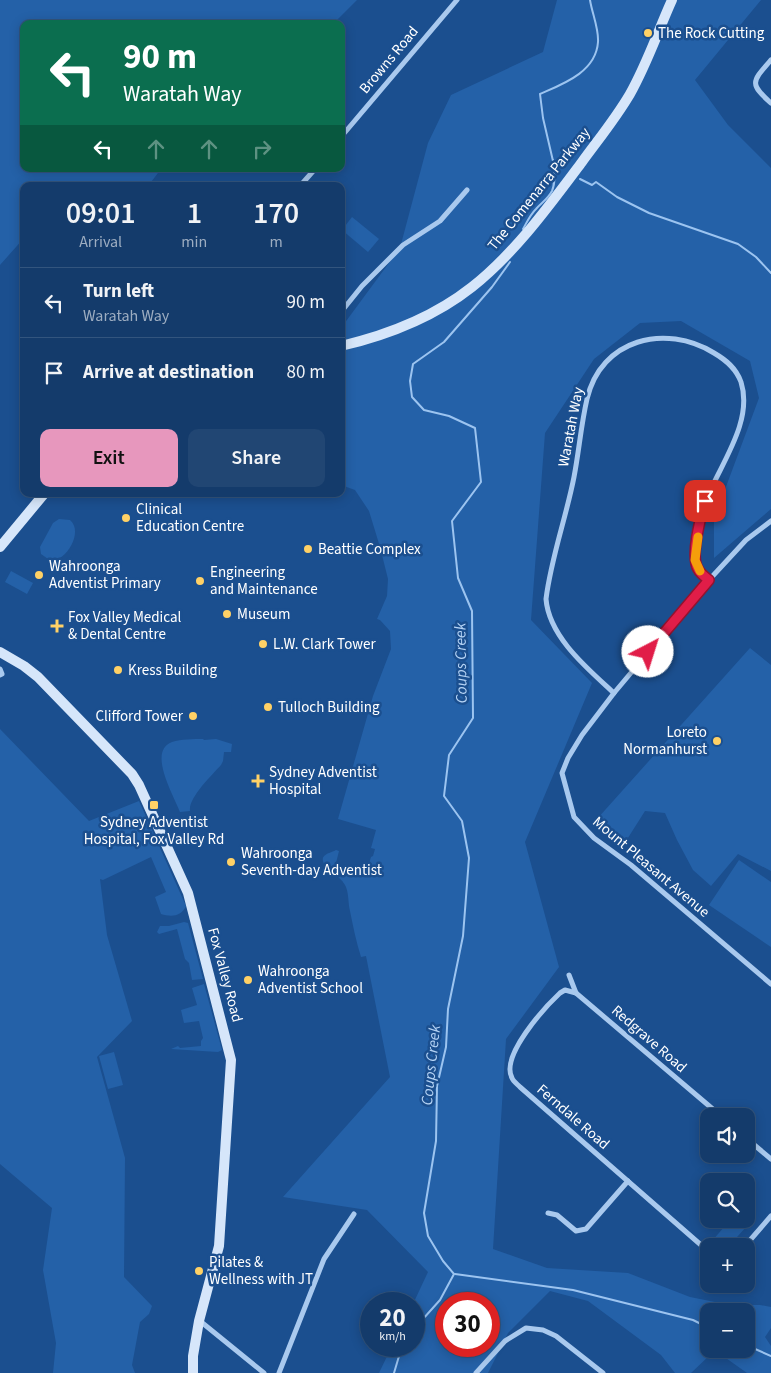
<!DOCTYPE html>
<html lang="en">
<head>
<meta charset="utf-8">
<style>
	body { margin:0; font-family:"Source Sans 3",sans-serif; background:#214673; color:#f1f3f6; height:100vh; display:flex; flex-direction:column; font-size:19px; white-space:nowrap }
	* { box-sizing:border-box; margin:0 }
	p { font-size:16px; color:#9dadc1 }
	.icon { flex:none; width:28px; height:28px; fill:none; stroke:currentColor; stroke-width:2; stroke-linecap:round; stroke-linejoin:round }
	.map { position:relative; flex:1; overflow:hidden }
	.drawer { position:absolute; left:20px; top:182px; width:325px; height:315px; display:flex; flex-direction:column; background:#143b6b; border-radius:10px; box-shadow:0 2px 12px #0003,0 0 0 1px #33557e }
	.drawer>* { flex:none }
	.banner { position:absolute; left:20px; top:20px; width:325px; height:152px; border-radius:10px; box-shadow:0 2px 12px #0003,0 0 0 1px #33557e; background:#0b6e4f; color:#fff; overflow:hidden }
	.fabs { position:absolute; left:700px; top:1108px; display:grid; gap:10px }
	.fabs a { display:grid; place-items:center; width:55px; height:55px; border-radius:10px; background:#143b6b; box-shadow:0 2px 12px #0003,0 0 0 1px #33557e; font-size:25px }
	.speed { position:absolute; left:360px; top:1292px; display:flex; gap:10px; font-size:25px; font-weight:700; text-align:center }
	.speed>* { display:grid; place-content:center; width:65px; height:65px; border-radius:50%; background:#143b6b; box-shadow:0 2px 12px #0003,0 0 0 1px #33557e; line-height:1 }
	.speed small { font-size:12px; font-weight:400 }
	.speed .limit { border:8px solid #d22; background:#fff; color:#111 }
	.pin { position:absolute; display:grid; place-items:center; width:42px; height:42px; color:#fff; margin:-21px; border-radius:10px; box-shadow:0 2px 8px #0006 }
	.me { position:absolute; width:55px; margin:-28px; rotate:40deg; stroke-linejoin:round; filter:drop-shadow(0 0 4px #0008) }
	.turn { display:flex; align-items:center; gap:18px; height:105px; padding:0 20px; font-size:22px }
	.turn .icon { width:65px; height:65px; stroke-width:2.5 }
	.turn b { display:block; font-size:35px; line-height:42px }
	.lanes { display:flex; align-items:center; height:48px; padding:0 20px; background:#0003; justify-content:center; gap:25px; direction:ltr }
	.lanes .off { opacity:.35 }
	.eta { display:flex; justify-content:space-evenly; align-items:center; height:85px; text-align:center }
	.eta b { font-size:30px; font-weight:600; line-height:35px }
	.primary-button { display:flex; gap:10px; margin-top:auto; padding:10px 20px }
	.primary-button a { flex:1; height:58px; border-radius:10px; background:#e797bd; color:#111; font-size:20px; font-weight:600; line-height:58px; text-align:center }
	.primary-button a+a { background:#214673; color:#f1f3f6 }
	ul { padding:0; list-style:none }
	li { display:flex; align-items:center; gap:15px; height:70px; padding:0 20px; border-top:1px solid #33557e }
	li div { flex:1 }
	li b { display:block; font-size:19px }
	li em { font-style:normal }
	.map>svg:first-child { display:block }
	.green { fill:#2461a8; fill-rule:evenodd }
	.lines { fill:none; stroke-linecap:round; stroke-linejoin:round }
	.stream { stroke:#9cc4f0; stroke-width:2 }
	.street { stroke:#a9c9ee; stroke-width:5 }
	.secondary { stroke:#d6e6fa; stroke-width:10 }
	.route-casing { stroke:#92132f; stroke-width:12 }
	.route { stroke:#e11d48; stroke-width:9 }
	.slow { stroke:#f59e0b; stroke-width:9 }
	.poi-dot { fill:#ffd166; stroke:#1b4f8f; stroke-width:2 }
	.labels { text-anchor:middle; dominant-baseline:central; stroke-width:5; stroke-linejoin:round; paint-order:stroke }
	.poi-label { font-size:15px; fill:#fff; stroke:#1b4f8f; text-anchor:start }
	.street-label { font-size:15px; fill:#fff; stroke:#1b4f8f }
	.water-label { font-size:16px; font-style:italic; fill:#b5d3f5; stroke:#1b4f8f }
</style>
</head>
<body>
<div class="map">
<svg width="771" height="1373" viewBox="0 0 771 1373">
	<rect width="100%" height="100%" fill="#1b4f8f"/>
	<!-- green -->
	<g class="green">
		<path d="M0 0H357L333 24H24V169H161L148 186H24V238L0 265Z"/>
		<path d="M557 0H761L695 80 728 125 771 168V509L714 558V519L759 398 750 361 681 321 640 323 594 359 545 433 531 620 592 683 525 842 559 967 506 1039 493 1249 547 1268 628 1273 690 1297 730 1305H760L771 1307V1328L765 1337 771 1346V1373H747L723 1356 711 1354 691 1373H675L661 1355 588 1301 550 1291 508 1333 488 1373H379L392 1346H414L413 1304 428 1272 367 1210 283 1197 390 1077 366 956 361 957C356 941 353 926 350 911 348 903 349 895 346 887 342 876 325 871 323 861 321 854 331 853 336 850L339 851 335 867 339 869V870L363 877 365 870H367L371 857 373 856 375 849 371 848 376 830 338 819 373 696 391 649 390 631 380 620 377 619 387 596 388 579 380 547 369 511 355 490 341 485V328L400 248 428 143 451 95 543 52ZM446 1304H489V1346H446ZM709 1311H746V1349H709Z"/>
		<path d="M352 217 379 239 368 252 342 230Z"/>
		<path d="M59 519 70 520C84 532 66 561 51 561L41 554 40 547 53 523Z"/>
		<path d="M11 571 33 583 27 594 5 582Z"/>
		<path d="M750 648 771 665V871L738 854 711 886 693 870 677 840 665 813 645 811 626 841 597 819Z"/>
		<path d="M0 729 89 821 139 801 186 906C181 917 171 917 161 914L155 897 166 892 151 857 103 880 100 879 107 935 132 1021 97 1057 125 1158 124 1277 152 1306 149 1314 140 1322 132 1365 135 1373H53L56 1343 43 1270 52 1208 0 1164Z"/>
		<path d="M203 739 204 740 216 739 232 744 231 752H224L223 761 221 765C212 775 188 798 190 811L180 812C174 796 147 751 172 742 181 739 194 739 203 739Z"/>
		<path d="M739 860 771 882V947L709 905Z"/>
		<path d="M184 922 188 923 203 979 192 980 189 963 185 959 177 929 159 934 157 932 160 926H169Z"/>
		<path d="M204 984 222 1050 218 1052 171 1049 178 1046 180 1048 201 1046V1041L203 1038 199 1021 184 1023 181 1010 197 1005 192 988Z"/>
		<path d="M114 1052 123 1085 108 1089 99 1056Z"/>
		<path d="M746 1211 754 1218 729 1246H718L712 1241 731 1219H746Z"/>
	</g>
	<g class="lines">
		<!-- stream -->
		<g class="stream">
			<path d="M553 161 543 118 540 94C563 84 596 72 598 42 599 29 592 13 590 0"/>
			<path d="M580 179 592 185 596 182 617 197 649 213 738 244 756 257 771 273"/>
			<path d="M523 229C527 222 530 215 536 209 541 203 548 199 552 191 556 182 554 170 553 160"/>
			<path d="M455 1274 573 1290 693 1320 709 1328"/>
			<path d="M414 1329 440 1300 454 1274 443 1261 428 1236 424 1213 436 1141 437 1086 446 1047 448 1009 463 936 469 858 462 821 444 796 449 755 473 718 472 611 458 578 452 521 481 482 475 428 449 416 424 410 412 397 410 381 413 364 444 342 492 287 510 262"/>
			<path d="M746 1345 771 1356"/>
			<path d="M394 1373 402 1346"/>
		</g>
		<!-- street -->
		<g class="street">
			<path d="M771 60C753 81 748 83 771 103"/>
			<path d="M341 137 457 0"/>
			<path d="M300 186 315 169"/>
			<path d="M341 312 362 286 403 245 440 221 467 190"/>
			<path d="M771 521 746 540 709 580 614 693 582 735 568 758 562 773 574 817 594 838 631 865 771 984"/>
			<path d="M0 669 2 674 0 675"/>
			<path d="M614 693C588 669 549 637 546 599 551 558 566 518 574 477 579 451 581 425 587 399 601 339 665 323 714 353 726 360 736 368 741 382 754 423 718 467 705 503 700 516 699 530 697 544 696 552 693 562 698 569 701 574 705 577 709 580"/>
			<path d="M569 975 576 993 721 1116"/>
			<path d="M576 993 565 990 560 993C545 1007 500 1056 512 1078 513 1081 517 1084 520 1087L709 1252"/>
			<path d="M746 1138 771 1159"/>
			<path d="M548 1213 557 1215 576 1231 586 1229 628 1181"/>
			<path d="M745 1246 771 1216"/>
			<path d="M200 1321 264 1373"/>
			<path d="M279 1373 324 1259 354 1214"/>
			<path d="M476 1373 505 1341 526 1328 543 1330 556 1336 603 1373"/>
		</g>
		<!-- secondary -->
		<g class="secondary">
			<path d="M341 346C388 335 434 317 472 287 515 253 549 206 582 162 598 140 616 118 630 94 647 64 658 31 672 0"/>
			<path d="M0 547 44 494"/>
			<path d="M0 652 24 666 38 677 132 774 139 785 188 893 231 1060 219 1246 199 1321 193 1356V1373"/>
		</g>
	</g>
	<g class="lines">
		<!-- route casing -->
		<g class="route-casing">
			<path id="route" d="M648 652 709 580C705 577 700 573 698 569 690 556 701 516 705 501"/>
		</g>
		<!-- route -->
		<use href="#route" class="route"/>
		<!-- slow -->
		<path class="slow" d="M698 537 695 560 700 571"/>
	</g>
	<!-- markers -->
	<g class="poi-dot">
		<circle cx="648" cy="33" r="5"/>
		<circle cx="126" cy="518" r="5"/>
		<circle cx="308" cy="549" r="5"/>
		<circle cx="39" cy="575" r="5"/>
		<circle cx="200" cy="581" r="5"/>
		<circle cx="227" cy="614" r="5"/>
		<path d="M54.5 618.5h5v5h5v5h-5v5h-5v-5h-5v-5h5z"/>
		<circle cx="263" cy="644" r="5"/>
		<circle cx="118" cy="670" r="5"/>
		<circle cx="268" cy="707" r="5"/>
		<circle cx="193" cy="716" r="5"/>
		<circle cx="717" cy="741" r="5"/>
		<path d="M255.5 773.5h5v5h5v5h-5v5h-5v-5h-5v-5h5z"/>
		<rect x="149" y="800" width="10" height="10" rx="2.5"/>
		<circle cx="231" cy="862" r="5"/>
		<circle cx="248" cy="980" r="5"/>
		<circle cx="199" cy="1271" r="5"/>
	</g>
	<g class="labels">
		<!-- poi labels -->
		<g class="poi-label">
			<text x="658" y="33">The Rock Cutting</text>
			<text x="136" y="509">Clinical<tspan x="136" dy="17">Education Centre</tspan></text>
			<text x="318" y="549">Beattie Complex</text>
			<text x="49" y="566">Wahroonga<tspan x="49" dy="17">Adventist Primary</tspan></text>
			<text x="210" y="572">Engineering<tspan x="210" dy="17">and Maintenance</tspan></text>
			<text x="237" y="614">Museum</text>
			<text x="68" y="617">Fox Valley Medical<tspan x="68" dy="17">&amp; Dental Centre</tspan></text>
			<text x="273" y="644">L.W. Clark Tower</text>
			<text x="128" y="670">Kress Building</text>
			<text x="278" y="707">Tulloch Building</text>
			<text x="183" y="716" text-anchor="end">Clifford Tower</text>
			<text x="707" y="732" text-anchor="end">Loreto<tspan x="707" dy="17">Normanhurst</tspan></text>
			<text x="269" y="772">Sydney Adventist<tspan x="269" dy="17">Hospital</tspan></text>
			<text x="154" y="822" text-anchor="middle">Sydney Adventist<tspan x="154" dy="17">Hospital, Fox Valley Rd</tspan></text>
			<text x="241" y="853">Wahroonga<tspan x="241" dy="17">Seventh-day Adventist</tspan></text>
			<text x="258" y="971">Wahroonga<tspan x="258" dy="17">Adventist School</tspan></text>
			<text x="209" y="1262">Pilates &amp;<tspan x="209" dy="17">Wellness with JT</tspan></text>
		</g>
		<!-- street labels -->
		<g class="street-label">
			<text transform="translate(389 60) rotate(-50)">Browns Road</text>
			<text transform="translate(539 189) rotate(-51)">The Comenarra Parkway</text>
			<text transform="translate(571 427) rotate(-79)">Waratah Way</text>
			<text transform="translate(651 867) rotate(40)">Mount Pleasant Avenue</text>
			<text transform="translate(225 975) rotate(75)">Fox Valley Road</text>
			<text transform="translate(649 1039) rotate(41)">Redgrave Road</text>
			<text transform="translate(573 1117) rotate(41)">Ferndale Road</text>
		</g>
		<!-- water labels -->
		<g class="water-label">
			<text transform="translate(461 663) rotate(-91)">Coups Creek</text>
			<text transform="translate(431 1065) rotate(-84)">Coups Creek</text>
		</g>
	</g>
</svg>
<div class="fabs">
<a><svg class="icon" aria-label="sound" viewBox="0 0 24 24"><path d="M4 9h4l5-4v14l-5-4H4zM17 9q2 3 0 6"/></svg></a>
<a><svg class="icon" aria-label="search" viewBox="0 0 24 24"><circle cx="10" cy="10" r="6"/><path d="M15 15l6 6"/></svg></a>
<a>+</a>
<a>−</a>
</div>
<div class="speed"><div>20<small>km/h</small></div><div class="limit">30</div></div>
<div class="pin" style="left:705px;top:501px;background:#d93025"><svg class="icon" aria-label="arrive" viewBox="0 0 24 24"><path d="M6 21V4h12l-3 4 3 4H6"/></svg></div>
<svg class="me" style="left:648px;top:652px" viewBox="-20 -20 40 40"><circle r="19" fill="#fff"/><path d="M0-13L10 11 0 6-10 11z" fill="#e11d48"/></svg>
<div class="banner">
<div class="turn"><svg class="icon" aria-label="left" viewBox="0 0 24 24"><path d="M17 20v-9H6M10 6l-5 5 5 5"/></svg><div><b>90 m</b>Waratah Way</div></div>
<div class="lanes"><svg class="icon" aria-label="left" viewBox="0 0 24 24"><path d="M17 20v-9H6M10 6l-5 5 5 5"/></svg><svg class="icon off" aria-label="ahead" viewBox="0 0 24 24"><path d="M12 20V5M6 11l6-6 6 6"/></svg><svg class="icon off" aria-label="ahead" viewBox="0 0 24 24"><path d="M12 20V5M6 11l6-6 6 6"/></svg><svg class="icon off" aria-label="right" viewBox="0 0 24 24"><path d="M7 20v-9h11M14 6l5 5-5 5"/></svg></div>
</div>
<section class="drawer">
<div class="eta">
<div><b>09:01</b><p>Arrival</p></div>
<div><b>1</b><p>min</p></div>
<div><b>170</b><p>m</p></div>
</div>
<ul>
<li><svg class="icon" aria-label="left" viewBox="0 0 24 24"><path d="M17 20v-9H6M10 6l-5 5 5 5"/></svg><div><b>Turn left</b><p>Waratah Way</p></div><em>90 m</em></li>
<li><svg class="icon" aria-label="arrive" viewBox="0 0 24 24"><path d="M6 21V4h12l-3 4 3 4H6"/></svg><div><b>Arrive at destination</b></div><em>80 m</em></li>
</ul>
<div class="primary-button"><a>Exit</a><a>Share</a></div>
</section>
</div>
</body>
</html>
